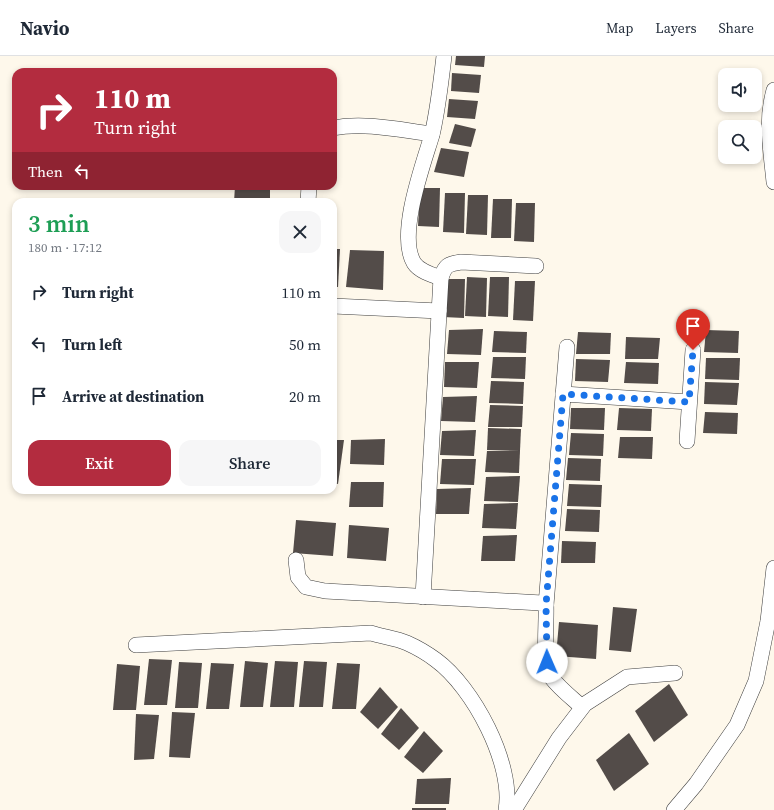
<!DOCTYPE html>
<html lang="en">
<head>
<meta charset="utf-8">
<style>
	body { margin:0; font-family:"Source Serif 4",serif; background:#f6f6f7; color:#1f2937; height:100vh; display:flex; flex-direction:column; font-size:15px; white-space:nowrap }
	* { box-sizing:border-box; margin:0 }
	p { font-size:13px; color:#747a83 }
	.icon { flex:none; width:22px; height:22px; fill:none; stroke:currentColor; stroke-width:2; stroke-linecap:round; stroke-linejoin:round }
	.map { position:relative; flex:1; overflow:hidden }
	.panel { position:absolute; left:12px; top:142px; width:325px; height:296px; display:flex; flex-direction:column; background:#fff; border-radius:12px; box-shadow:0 2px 6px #0003 }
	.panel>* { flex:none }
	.banner { position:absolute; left:12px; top:12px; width:325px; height:122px; border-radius:12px; box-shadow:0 2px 6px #0003; background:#b32c3f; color:#fff; overflow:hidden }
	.controls { position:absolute; left:718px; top:12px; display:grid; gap:8px }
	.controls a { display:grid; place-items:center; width:44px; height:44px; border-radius:8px; background:#fff; box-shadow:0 2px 6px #0003; font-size:20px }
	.pin { position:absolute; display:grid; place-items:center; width:34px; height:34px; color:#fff; margin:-41px -17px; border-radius:50% 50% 50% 0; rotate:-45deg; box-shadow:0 0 4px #0007 }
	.pin .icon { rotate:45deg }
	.me { position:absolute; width:44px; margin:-22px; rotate:359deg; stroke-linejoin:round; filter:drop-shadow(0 0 3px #0008) }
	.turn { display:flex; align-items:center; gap:14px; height:84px; padding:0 16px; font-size:18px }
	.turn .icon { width:52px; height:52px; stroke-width:2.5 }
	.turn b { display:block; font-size:28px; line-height:34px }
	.then { display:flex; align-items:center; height:38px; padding:0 16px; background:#0003; gap:8px; font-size:15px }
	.round { display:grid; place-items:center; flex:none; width:42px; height:42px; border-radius:12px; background:#f6f6f7 }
	.overview { display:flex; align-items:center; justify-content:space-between; height:68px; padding:0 16px }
	h1 { font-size:24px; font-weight:600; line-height:30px; color:#1e9e55 }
	.action { display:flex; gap:8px; margin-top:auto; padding:8px 16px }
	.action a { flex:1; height:46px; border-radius:12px; background:#b32c3f; color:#fff; font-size:16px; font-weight:600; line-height:46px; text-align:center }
	.action a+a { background:#f6f6f7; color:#1f2937 }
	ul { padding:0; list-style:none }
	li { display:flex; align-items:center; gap:12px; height:52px; padding:0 16px }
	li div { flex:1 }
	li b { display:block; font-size:15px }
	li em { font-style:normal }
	header { display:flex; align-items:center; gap:24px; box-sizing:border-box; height:56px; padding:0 20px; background:#fff; border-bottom:1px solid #e0e1e3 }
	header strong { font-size:19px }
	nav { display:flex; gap:22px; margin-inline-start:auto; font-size:14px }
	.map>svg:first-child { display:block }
	.building { fill:#534c49 }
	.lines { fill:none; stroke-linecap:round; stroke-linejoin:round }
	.minor-casing { stroke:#3e3e3e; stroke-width:16 }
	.minor { stroke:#fff; stroke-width:15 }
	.route { stroke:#1a73e8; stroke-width:7; stroke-dasharray:0 12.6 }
</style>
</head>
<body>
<header>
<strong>Navio</strong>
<nav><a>Map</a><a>Layers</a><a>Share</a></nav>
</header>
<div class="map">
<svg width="774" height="754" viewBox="0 0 774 754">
	<rect width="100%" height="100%" fill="#fef8eb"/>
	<!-- building -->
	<g class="building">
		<path d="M456 0H485L484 11 455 9Z"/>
		<path d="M452 17 481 19 479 37 451 35Z"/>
		<path d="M449 43 478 45 475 63 447 61Z"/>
		<path d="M455 68 476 73 471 91 449 87Z"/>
		<path d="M441 92 469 96 464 121 434 116Z"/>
		<path d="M235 130H270V146H234Z"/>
		<path d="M420 132H440L439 171 418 170Z"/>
		<path d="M445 137H465L464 177 443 176Z"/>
		<path d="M468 139H488L487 179 466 178Z"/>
		<path d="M493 143H512L511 182H491Z"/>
		<path d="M516 147H535L534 186 514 185Z"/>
		<path d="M333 193H340L338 231H333Z"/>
		<path d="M350 194 384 195 383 234 346 231Z"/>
		<path d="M467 221 487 222 486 261 465 260Z"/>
		<path d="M490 221H509L508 261 488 260Z"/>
		<path d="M445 223H465L464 262 443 261Z"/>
		<path d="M515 225H535L533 265 513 264Z"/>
		<path d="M483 273 481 299 447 298 449 274Z"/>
		<path d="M706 274 739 275 738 297 704 296Z"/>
		<path d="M494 275 527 276 526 297 492 296Z"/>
		<path d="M578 276 611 277 610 298H576Z"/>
		<path d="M626 281 660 282 658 303H625Z"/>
		<path d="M493 301H526L525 323 491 322Z"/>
		<path d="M706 302H740L739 324 705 323Z"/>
		<path d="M576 303 610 304 608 326 575 325Z"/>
		<path d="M445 306H479L477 332 444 331Z"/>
		<path d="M626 306 659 307 658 328 624 327Z"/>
		<path d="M491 325 524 326 523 348 489 347Z"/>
		<path d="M705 326 739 327 737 349 704 348Z"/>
		<path d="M477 340 475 366 441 365 443 341Z"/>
		<path d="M490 349 523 350 522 371H488Z"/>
		<path d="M571 352H605L604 374 570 373Z"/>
		<path d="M619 352 652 353 651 375 617 374Z"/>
		<path d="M705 356 738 357 737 378 703 377Z"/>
		<path d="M488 372 521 373 520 395 487 394Z"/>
		<path d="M476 374 474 400 440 399 442 375Z"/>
		<path d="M571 377 604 378 603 400 569 399Z"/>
		<path d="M620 381H653L652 403 618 402Z"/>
		<path d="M385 383 384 409 350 408 351 384Z"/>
		<path d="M333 384H344L338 428 333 427Z"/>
		<path d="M487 395H520L519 417 485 416Z"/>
		<path d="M568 402 601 403 600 425 566 424Z"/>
		<path d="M442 403H476L474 429 440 428Z"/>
		<path d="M520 420 518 446 484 445 486 421Z"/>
		<path d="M351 426H384L383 451H349Z"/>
		<path d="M569 428 602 429 601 451 567 450Z"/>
		<path d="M471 432 469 458H436L437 433Z"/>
		<path d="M518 447 516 473 482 472 484 448Z"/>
		<path d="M567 453 600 454 599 476 565 475Z"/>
		<path d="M296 464 336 467 333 500 293 497Z"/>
		<path d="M349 469 389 472 386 505 347 502Z"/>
		<path d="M517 479 515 505H481L483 480Z"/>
		<path d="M562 485 596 486 595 507H561Z"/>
		<path d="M613 551 637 553 631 596 609 594Z"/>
		<path d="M559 566 598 569 596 603 556 600Z"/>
		<path d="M149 603 172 604 167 649H144Z"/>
		<path d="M245 605 268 607 263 651H240Z"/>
		<path d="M275 605 298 606 294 651H270Z"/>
		<path d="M304 605 327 606 323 651H299Z"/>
		<path d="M179 606 202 607 198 652H175Z"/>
		<path d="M211 607 234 608 229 653H206Z"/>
		<path d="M337 607 360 608 356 653H332Z"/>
		<path d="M117 608 140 610 136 654H113Z"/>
		<path d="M669 628 688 659 654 686 635 655Z"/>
		<path d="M380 631 398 651 378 673 360 656Z"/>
		<path d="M401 652 419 672 399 694 381 678Z"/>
		<path d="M172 656 195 657 190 702 169 701Z"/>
		<path d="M136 658 159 659 154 703 134 704Z"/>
		<path d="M424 675 443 695 423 717 404 701Z"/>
		<path d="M629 677 649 708 614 735 596 704Z"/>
		<path d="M451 722 449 748H415L417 723Z"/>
		<rect x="412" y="752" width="34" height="2"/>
	</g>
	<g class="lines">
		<!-- minor casing -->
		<g class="minor-casing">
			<g id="minor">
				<path d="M774 34C765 66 771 94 774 126"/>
				<path d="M333 72C365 66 400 74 432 78"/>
				<path d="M308 146 309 130"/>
				<path d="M441 222C432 219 419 215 414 207 397 179 423 109 432 79 438 53 441 26 444 0"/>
				<path d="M333 250 439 255"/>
				<path d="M563 338 689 346"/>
				<path d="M687 385 693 294"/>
				<path d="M296 504 298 521 306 531 325 535 542 547 546 549C547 567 542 606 551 621 559 632 572 642 582 651"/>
				<path d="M423 541 441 222C445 209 448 208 461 206L536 210"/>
				<path d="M546 549 567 291"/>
				<path d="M136 589 371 577C383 581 396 582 407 587 416 591 428 598 436 604 473 631 514 708 506 754"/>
				<path d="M514 754 559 682 585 648 627 621 675 617"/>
				<path d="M674 754 696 728 737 669 756 625 768 565 774 512"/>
			</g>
		</g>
		<!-- minor -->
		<use href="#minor" class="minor"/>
	</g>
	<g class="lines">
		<!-- route -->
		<path class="route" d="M547 606 546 549 563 338 689 346 693 294"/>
	</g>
</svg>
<div class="controls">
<a><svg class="icon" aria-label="sound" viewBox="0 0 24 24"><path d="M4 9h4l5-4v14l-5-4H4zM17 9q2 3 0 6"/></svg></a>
<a><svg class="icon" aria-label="search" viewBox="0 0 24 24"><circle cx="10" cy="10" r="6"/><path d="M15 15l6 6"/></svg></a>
</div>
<div class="pin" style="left:693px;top:294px;background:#d93025"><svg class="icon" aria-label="arrive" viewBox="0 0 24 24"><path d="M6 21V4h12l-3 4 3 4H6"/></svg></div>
<svg class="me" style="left:547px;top:606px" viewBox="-20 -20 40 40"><circle r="19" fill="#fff"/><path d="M0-13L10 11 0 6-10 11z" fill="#1a73e8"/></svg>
<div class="banner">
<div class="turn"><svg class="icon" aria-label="right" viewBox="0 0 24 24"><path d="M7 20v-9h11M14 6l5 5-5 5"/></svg><div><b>110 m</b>Turn right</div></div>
<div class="then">Then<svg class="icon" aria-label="left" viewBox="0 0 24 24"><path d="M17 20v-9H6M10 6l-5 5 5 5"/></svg></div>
</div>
<section class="panel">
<div class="overview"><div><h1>3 min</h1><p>180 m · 17:12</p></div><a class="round"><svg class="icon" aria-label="close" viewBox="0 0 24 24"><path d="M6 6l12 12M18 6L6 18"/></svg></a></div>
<ul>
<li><svg class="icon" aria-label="right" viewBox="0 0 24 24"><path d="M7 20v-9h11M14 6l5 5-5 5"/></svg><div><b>Turn right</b></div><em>110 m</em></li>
<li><svg class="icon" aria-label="left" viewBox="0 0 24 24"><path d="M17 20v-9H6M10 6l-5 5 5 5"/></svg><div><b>Turn left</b></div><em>50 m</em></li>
<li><svg class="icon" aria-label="arrive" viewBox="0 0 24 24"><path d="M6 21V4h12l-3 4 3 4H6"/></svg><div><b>Arrive at destination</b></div><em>20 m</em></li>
</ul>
<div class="action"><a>Exit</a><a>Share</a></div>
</section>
</div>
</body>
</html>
